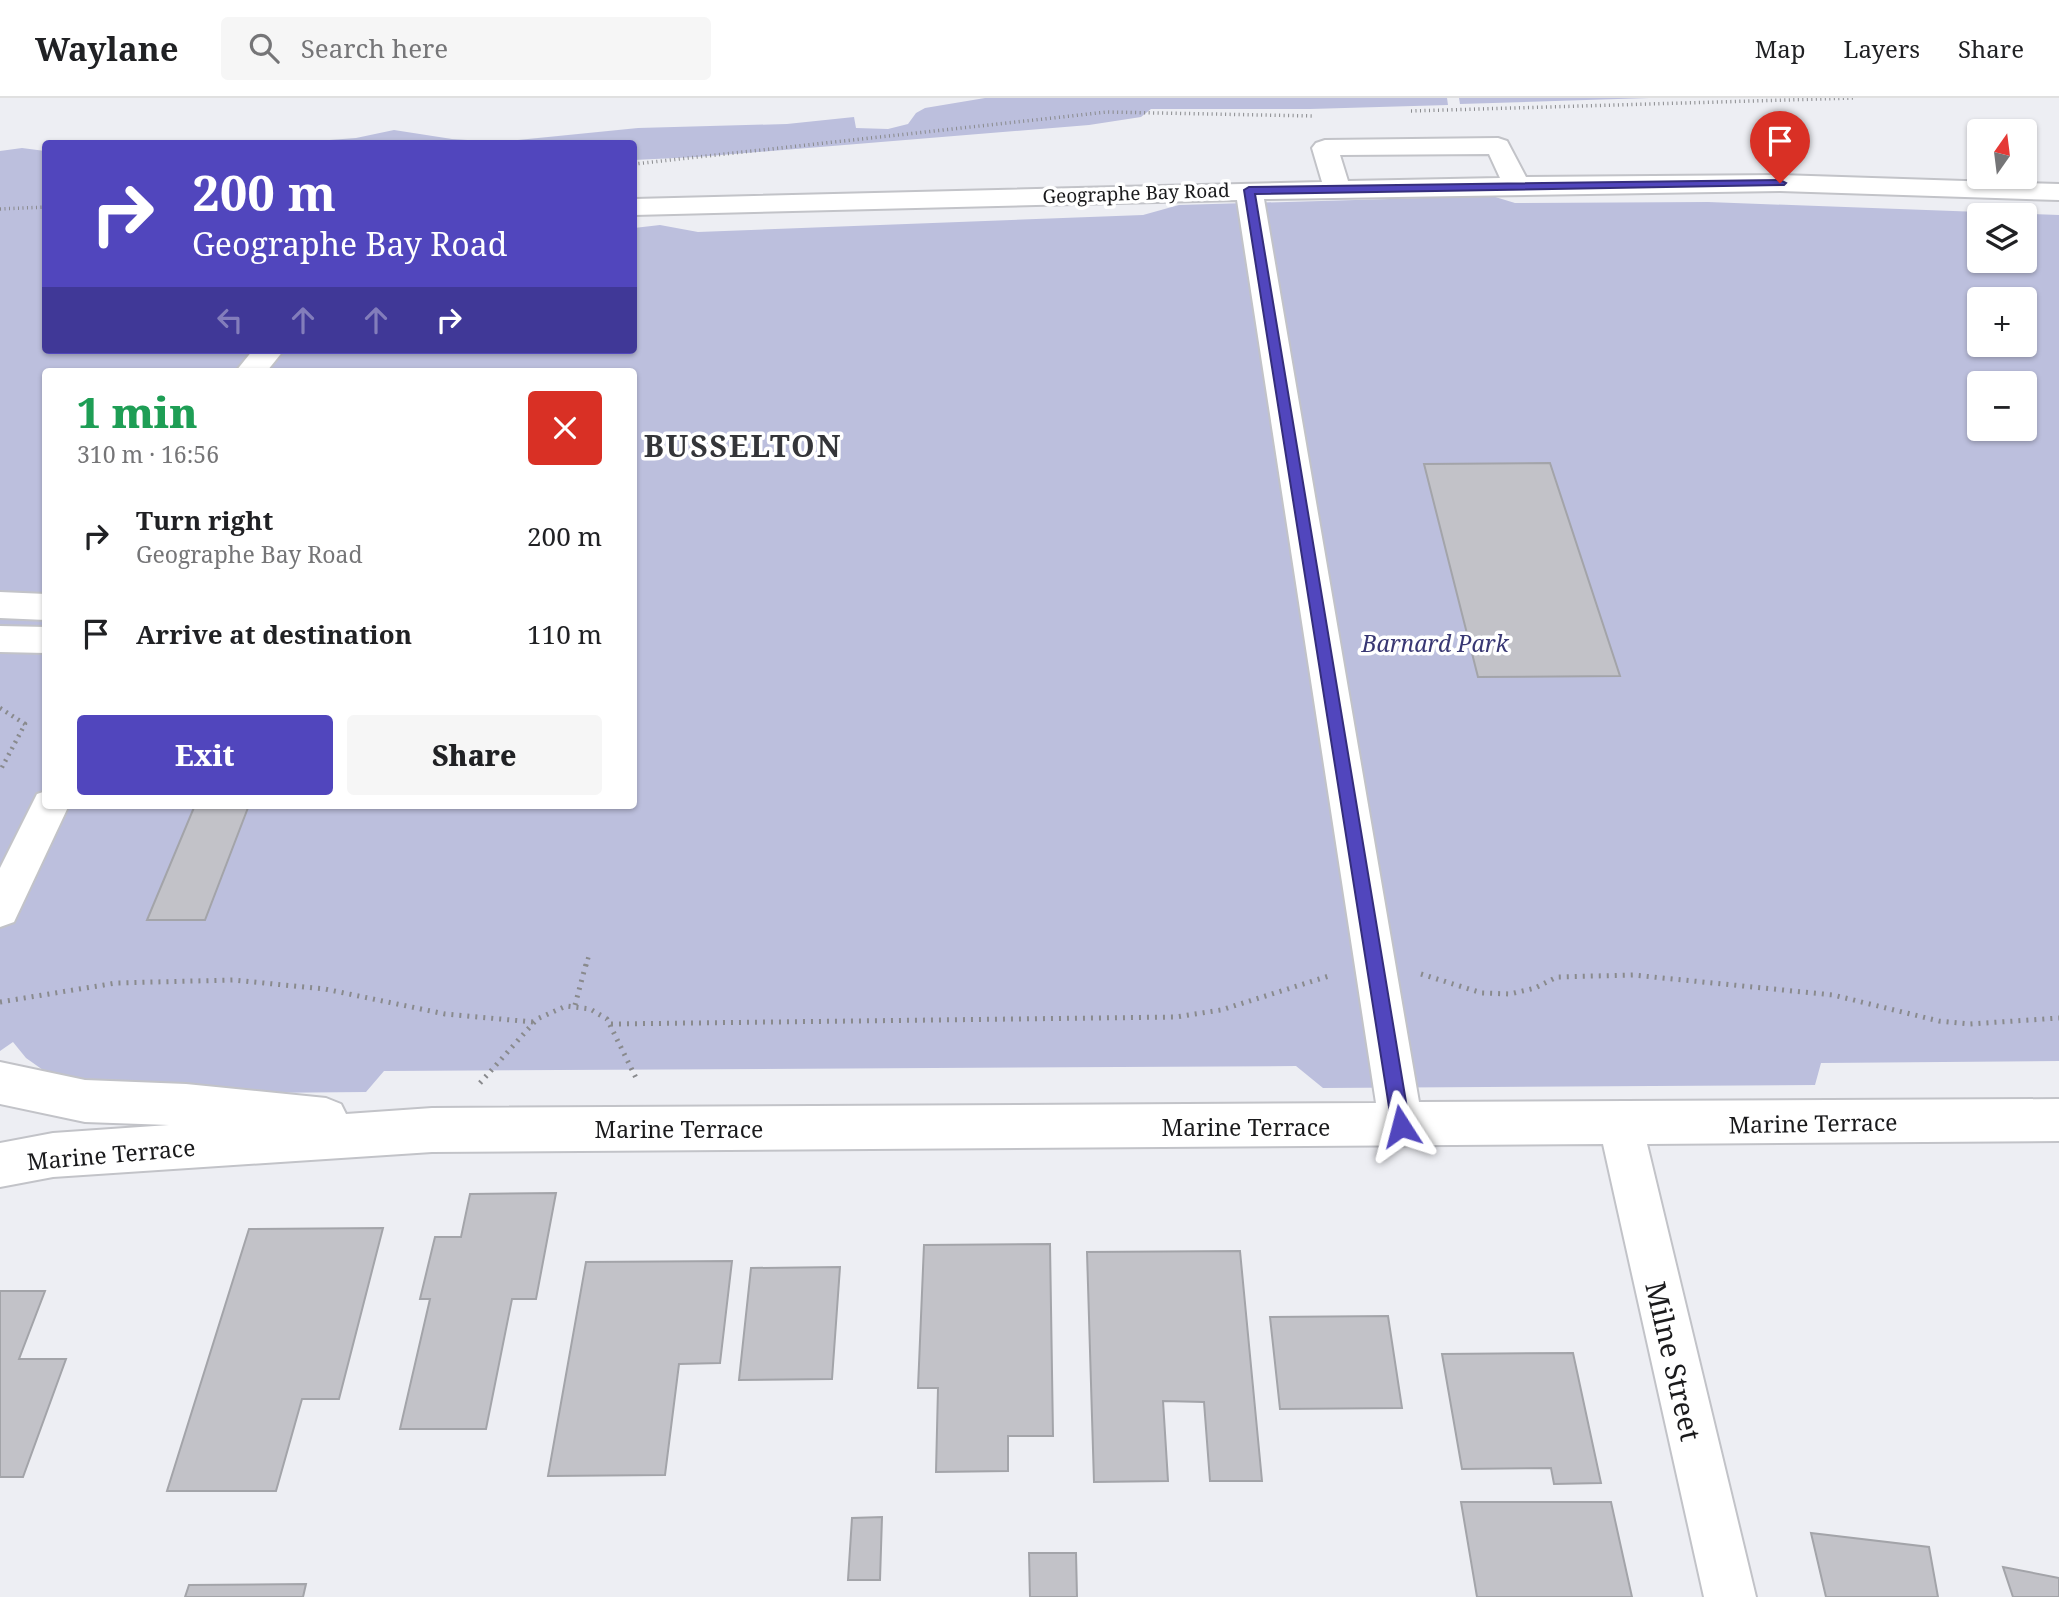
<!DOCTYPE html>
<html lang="en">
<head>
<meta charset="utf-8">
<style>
	body { margin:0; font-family:"Noto Serif",serif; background:#f6f6f6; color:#202124; height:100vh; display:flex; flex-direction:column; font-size:26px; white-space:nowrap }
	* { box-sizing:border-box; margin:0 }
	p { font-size:23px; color:#757577 }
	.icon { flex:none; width:38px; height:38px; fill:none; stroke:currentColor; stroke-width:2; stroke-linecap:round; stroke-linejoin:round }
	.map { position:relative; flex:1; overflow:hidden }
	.sheet { position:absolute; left:42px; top:270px; width:595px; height:441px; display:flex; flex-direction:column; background:#fff; border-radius:7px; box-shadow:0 2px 5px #0004 }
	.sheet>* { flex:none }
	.top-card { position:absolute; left:42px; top:42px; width:595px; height:214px; border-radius:7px; box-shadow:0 2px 5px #0004; background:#5146bd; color:#fff; overflow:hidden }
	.needle { width:46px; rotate:14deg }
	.tools { position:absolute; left:1967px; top:21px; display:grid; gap:14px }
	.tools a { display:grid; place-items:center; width:70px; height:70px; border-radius:7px; background:#fff; box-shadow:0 2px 5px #0004; font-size:35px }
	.pin { position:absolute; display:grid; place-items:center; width:60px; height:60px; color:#fff; margin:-72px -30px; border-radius:50% 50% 50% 0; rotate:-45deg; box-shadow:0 0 7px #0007 }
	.pin .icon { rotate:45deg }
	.me { position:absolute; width:77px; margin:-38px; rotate:351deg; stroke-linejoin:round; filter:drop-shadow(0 0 5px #0008) }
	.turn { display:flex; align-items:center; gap:24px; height:147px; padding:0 35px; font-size:32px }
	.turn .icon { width:91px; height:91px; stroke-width:2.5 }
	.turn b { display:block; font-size:49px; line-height:60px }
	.lanes { display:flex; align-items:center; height:66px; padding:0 35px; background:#0003; justify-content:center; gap:35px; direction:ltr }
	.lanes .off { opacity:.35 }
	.round { display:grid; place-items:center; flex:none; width:74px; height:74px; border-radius:7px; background:#f6f6f6 }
	.overview { display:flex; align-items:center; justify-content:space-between; height:119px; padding:0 35px }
	h1 { font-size:42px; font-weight:800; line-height:52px; color:#1e9e55 }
	.action { display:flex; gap:14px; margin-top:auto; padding:14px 35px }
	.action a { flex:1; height:80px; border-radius:7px; background:#5146bd; color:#fff; font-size:28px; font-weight:800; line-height:80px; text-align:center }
	.action a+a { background:#f6f6f6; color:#202124 }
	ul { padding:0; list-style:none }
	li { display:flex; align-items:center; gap:21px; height:98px; padding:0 35px }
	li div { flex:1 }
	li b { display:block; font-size:26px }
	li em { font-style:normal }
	header { display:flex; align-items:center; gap:42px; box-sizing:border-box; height:98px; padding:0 35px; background:#fff; border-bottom:2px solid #e0e0e0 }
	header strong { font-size:33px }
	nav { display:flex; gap:38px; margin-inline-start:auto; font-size:24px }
	.search { width:490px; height:63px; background:#f6f6f6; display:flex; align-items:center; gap:18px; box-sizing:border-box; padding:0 24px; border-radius:7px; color:#757577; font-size:26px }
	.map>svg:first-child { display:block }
	.green { fill:#bcbfdd; fill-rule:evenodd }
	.building { fill:#c2c2c8; stroke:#a3a4a9; stroke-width:2 }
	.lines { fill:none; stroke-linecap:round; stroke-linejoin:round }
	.minor-casing { stroke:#c2c3c8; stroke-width:4 }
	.path-far2 { stroke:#898a8d; stroke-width:3.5; stroke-dasharray:1 3.5; stroke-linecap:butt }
	.path-far1 { stroke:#898a8d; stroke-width:4.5; stroke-dasharray:2 5; stroke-linecap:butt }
	.path { stroke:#898a8d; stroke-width:5; stroke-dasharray:2 6; stroke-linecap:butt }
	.minor { fill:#fff; fill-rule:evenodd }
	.route { fill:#5146bd; stroke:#352e7b; stroke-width:2 }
	.labels { text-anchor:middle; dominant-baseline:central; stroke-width:7; stroke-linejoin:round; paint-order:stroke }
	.far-street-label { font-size:19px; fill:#1a1a1c; stroke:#fff }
	.park-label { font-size:23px; font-style:italic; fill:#383773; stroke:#fff }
	.street-label { font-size:23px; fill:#1a1a1c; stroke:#fff }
	.near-street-label { font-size:28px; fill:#1a1a1c; stroke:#fff }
	.district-label { font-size:30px; font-weight:bold; letter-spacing:2px; fill:#343539; stroke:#fff }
</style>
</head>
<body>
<header>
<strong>Waylane</strong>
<div class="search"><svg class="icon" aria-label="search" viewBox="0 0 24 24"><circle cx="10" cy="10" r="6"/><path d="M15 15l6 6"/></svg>Search here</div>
<nav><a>Map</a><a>Layers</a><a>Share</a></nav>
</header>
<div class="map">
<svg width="2059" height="1499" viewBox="0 0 2059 1499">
	<rect width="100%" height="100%" fill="#edeef3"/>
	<!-- green -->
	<g class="green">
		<path d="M985 0H1447L1448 7 1310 11H1151L1141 19 1089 27 696 59 634 62V46L290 45 356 40 394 32 452 41 498 44 638 30 787 26 854 19 856 30 888 31 908 26 916 15 925 10Z"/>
		<path d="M1459 0H1649L1460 6Z"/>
		<path d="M22 50 45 53 46 252H634V130L660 127 698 134 1143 117 1179 107 1492 98 1515 105 1708 104 2059 117V963L1821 965 1815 987 1323 990 1296 968 384 973 366 994 130 996 43 972 26 960 13 944 0 953V53ZM1979 117H2025V163H1979ZM1979 201H2025V247H1979ZM46 273H634V707H46ZM1979 285H2025V331H1979Z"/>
	</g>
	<!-- building -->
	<g class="building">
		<path d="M1550 365 1620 578 1478 579 1424 366Z"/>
		<path d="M195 707H249L205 822H147Z"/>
		<path d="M556 1095 536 1201H512L486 1331H400L430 1201H420L435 1139H461L470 1096Z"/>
		<path d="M383 1130 339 1301H302L276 1393H167L249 1131Z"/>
		<path d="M1050 1146 1053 1338H1008V1373L936 1374 938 1290H918L924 1147Z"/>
		<path d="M1240 1153 1262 1383H1210L1204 1304 1163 1303 1168 1383 1094 1384 1087 1154Z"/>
		<path d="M732 1163 720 1265 679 1266 665 1377 548 1378 586 1164Z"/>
		<path d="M840 1169 832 1281 739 1282 751 1170Z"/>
		<path d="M0 1193H45L19 1261H66L23 1379H0Z"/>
		<path d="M1388 1218 1402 1310 1280 1311 1270 1219Z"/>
		<path d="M1573 1255 1601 1385 1554 1386 1551 1370 1462 1371 1442 1256Z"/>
		<path d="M1461 1404H1611L1632 1499H1477Z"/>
		<path d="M882 1419 880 1482H848L852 1420Z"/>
		<path d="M1811 1435 1929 1449 1938 1499H1826Z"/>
		<path d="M1029 1455H1076L1077 1499H1030Z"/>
		<path d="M2003 1469 2059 1480V1499H2013Z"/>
		<path d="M306 1486 303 1499H185L189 1487Z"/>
	</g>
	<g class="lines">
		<!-- minor casing -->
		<g class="minor-casing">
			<g id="minor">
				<path d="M1498 40 1507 43 1526 79 1780 77 2059 86V102L1780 93 1264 101 1419 1004 2059 1001V1043L1647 1046 1756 1499H1704L1603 1046 432 1054 53 1079 0 1089V1045L53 1035 169 1027 85 1024 0 1006V964L85 982 186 986 326 1000 341 1006 346 1016 432 1010 1376 1005 1237 102 634 117V101L1322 84 1312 50 1316 45 1325 42ZM1489 56 1500 80 1348 83 1340 57Z"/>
				<path d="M253 252H284L267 273H236Z"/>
				<path d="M0 494 46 496V522L0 520Z"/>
				<path d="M0 528 46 529V555L0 554Z"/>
				<path d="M46 693V707H69L14 824 0 829V770L37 696Z"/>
			</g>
		</g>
		<!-- path-far2 -->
		<g class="path-far2">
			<path d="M1411 13 1854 0"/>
			<path d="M634 66 1107 14 1315 18"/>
			<path d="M0 111 46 109"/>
		</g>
		<!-- path-far1 -->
		<g class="path-far1">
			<path d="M0 610 25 626 0 673"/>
			<path d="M586 868 589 857"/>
		</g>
		<!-- path -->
		<g class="path">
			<path d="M1421 876 1482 895 1510 896 1535 890 1557 879 1633 877 1833 897 1939 923 1970 926 2059 920"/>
			<path d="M0 904 116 885 233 882 325 891 445 916 533 924"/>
			<path d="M575 907 586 866"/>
			<path d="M611 926 1176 919 1221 912 1332 877"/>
			<path d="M480 985 537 921 566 908 590 911 607 921 638 984"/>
		</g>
		<!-- minor -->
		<use href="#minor" class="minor"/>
	</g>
	<!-- route -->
	<path class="route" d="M1780 82 1786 85 1784 87 1255 96 1410 1028 1408 1034 1401 1037 1395 1034 1392 1028 1244 92 1249 89Z"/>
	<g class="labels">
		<!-- far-street labels -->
		<g class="far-street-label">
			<text transform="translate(1136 95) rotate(-2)">Geographe Bay Road</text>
		</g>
		<!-- park labels -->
		<g class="park-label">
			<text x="1435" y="545">Barnard Park</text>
		</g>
		<!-- street labels -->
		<g class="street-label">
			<text transform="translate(1813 1025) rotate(-1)">Marine Terrace</text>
			<text x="1246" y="1029">Marine Terrace</text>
			<text x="679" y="1031">Marine Terrace</text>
			<text transform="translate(111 1056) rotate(-5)">Marine Terrace</text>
		</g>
		<!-- near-street labels -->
		<g class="near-street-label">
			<text transform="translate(1674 1263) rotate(77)">Milne Street</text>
		</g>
		<!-- district labels -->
		<g class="district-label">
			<text x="743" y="347">BUSSELTON</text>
		</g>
	</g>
</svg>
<div class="tools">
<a><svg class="needle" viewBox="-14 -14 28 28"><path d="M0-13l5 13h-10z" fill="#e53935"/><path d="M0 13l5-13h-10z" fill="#757577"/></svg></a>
<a><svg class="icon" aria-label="layers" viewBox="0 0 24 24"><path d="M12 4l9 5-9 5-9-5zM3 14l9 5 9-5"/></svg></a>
<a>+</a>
<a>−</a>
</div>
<div class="pin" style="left:1780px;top:85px;background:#d93025"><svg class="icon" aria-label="arrive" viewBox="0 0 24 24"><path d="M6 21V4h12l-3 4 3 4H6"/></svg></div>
<svg class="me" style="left:1401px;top:1028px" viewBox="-20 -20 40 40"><path d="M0-17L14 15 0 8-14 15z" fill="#5146bd" stroke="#fff" stroke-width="4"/></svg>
<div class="top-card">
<div class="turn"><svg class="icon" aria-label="right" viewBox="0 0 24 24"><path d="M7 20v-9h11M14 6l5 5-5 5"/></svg><div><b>200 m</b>Geographe Bay Road</div></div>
<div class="lanes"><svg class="icon off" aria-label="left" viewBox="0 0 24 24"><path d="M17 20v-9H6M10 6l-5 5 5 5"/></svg><svg class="icon off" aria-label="ahead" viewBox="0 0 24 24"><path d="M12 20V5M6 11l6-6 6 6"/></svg><svg class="icon off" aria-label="ahead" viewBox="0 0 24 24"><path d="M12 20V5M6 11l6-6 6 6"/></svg><svg class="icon" aria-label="right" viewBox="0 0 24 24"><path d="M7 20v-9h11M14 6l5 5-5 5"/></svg></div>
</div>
<section class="sheet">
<div class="overview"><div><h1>1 min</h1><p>310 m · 16:56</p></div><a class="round" style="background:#d93025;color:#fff"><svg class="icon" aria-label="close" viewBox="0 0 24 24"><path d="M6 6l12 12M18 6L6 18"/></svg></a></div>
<ul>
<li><svg class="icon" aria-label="right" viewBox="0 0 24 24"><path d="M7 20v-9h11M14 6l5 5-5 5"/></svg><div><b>Turn right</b><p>Geographe Bay Road</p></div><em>200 m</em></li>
<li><svg class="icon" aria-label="arrive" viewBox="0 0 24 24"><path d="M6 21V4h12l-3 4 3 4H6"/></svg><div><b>Arrive at destination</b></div><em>110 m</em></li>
</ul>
<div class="action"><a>Exit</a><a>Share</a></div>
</section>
</div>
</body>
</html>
